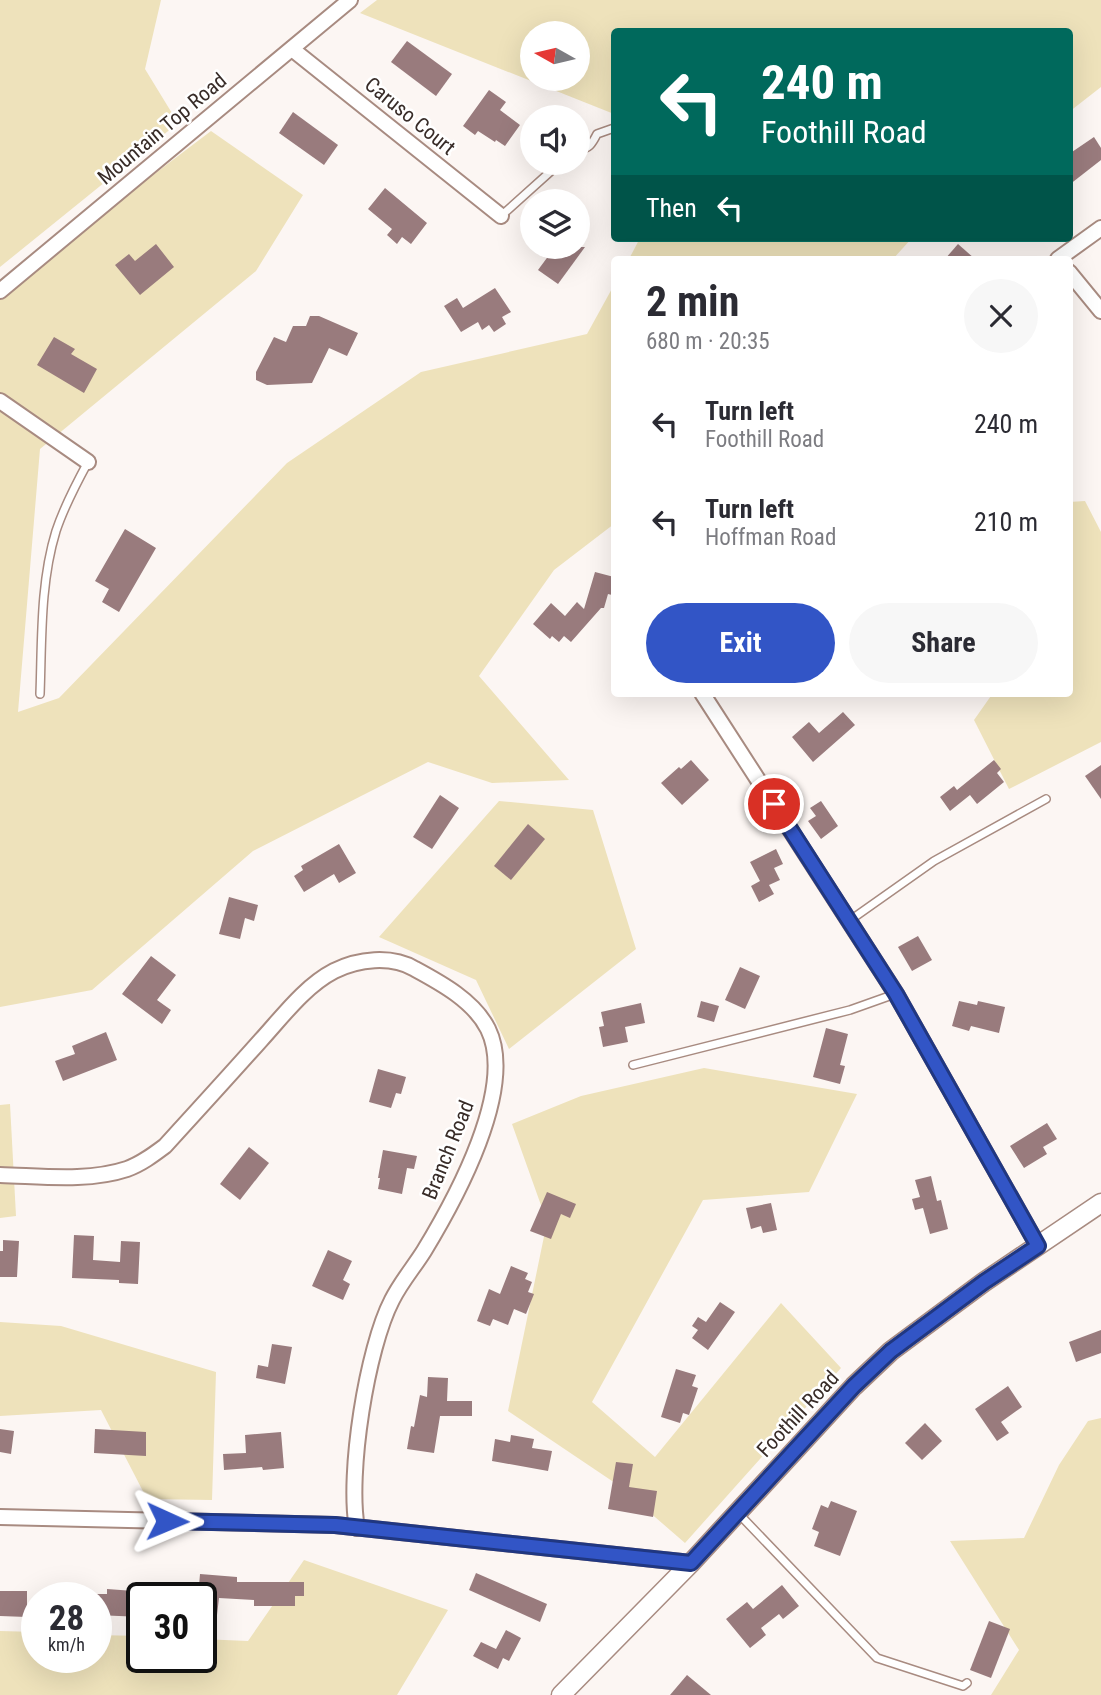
<!DOCTYPE html>
<html lang="en">
<head>
<meta charset="utf-8">
<style>
	body { margin:0; font-family:"Roboto Condensed",sans-serif; background:#f7f7f7; color:#2b2b33; height:100vh; display:flex; flex-direction:column; font-size:26px; white-space:nowrap }
	* { box-sizing:border-box; margin:0 }
	p { font-size:23px; color:#7c7c81 }
	.icon { flex:none; width:38px; height:38px; fill:none; stroke:currentColor; stroke-width:2; stroke-linecap:round; stroke-linejoin:round }
	.map { position:relative; flex:1; overflow:hidden }
	.drawer { position:absolute; left:611px; top:256px; width:462px; height:441px; display:flex; flex-direction:column; background:#fff; border-radius:7px; box-shadow:0 7px 28px #0002 }
	.drawer>* { flex:none }
	.banner { position:absolute; left:611px; top:28px; width:462px; height:214px; border-radius:7px; box-shadow:0 7px 28px #0002; background:#00695c; color:#fff; overflow:hidden }
	.needle { width:46px; rotate:278deg }
	.tools { position:absolute; left:520px; top:21px; display:grid; gap:14px }
	.tools a { display:grid; place-items:center; width:70px; height:70px; border-radius:50%; background:#fff; box-shadow:0 7px 28px #0002; font-size:35px }
	.speed { position:absolute; left:21px; top:1582px; display:flex; gap:14px; font-size:35px; font-weight:700; text-align:center }
	.speed>* { display:grid; place-content:center; width:91px; height:91px; border-radius:50%; background:#fff; box-shadow:0 7px 28px #0002; line-height:1 }
	.speed small { font-size:18px; font-weight:400 }
	.speed .limit { border:4px solid #111; border-radius:10px; background:#fff; color:#111 }
	.pin { position:absolute; display:grid; place-items:center; width:60px; height:60px; color:#fff; margin:-30px; border:4px solid #fff; border-radius:50%; box-shadow:0 2px 7px #0007 }
	.me { position:absolute; width:77px; margin:-38px; rotate:91deg; stroke-linejoin:round; filter:drop-shadow(0 0 5px #0008) }
	.turn { display:flex; align-items:center; gap:24px; height:147px; padding:0 35px; font-size:32px }
	.turn .icon { width:91px; height:91px; stroke-width:2.5 }
	.turn b { display:block; font-size:49px; line-height:60px }
	.then { display:flex; align-items:center; height:66px; padding:0 35px; background:#0003; gap:14px; font-size:26px }
	.round { display:grid; place-items:center; flex:none; width:74px; height:74px; border-radius:37px; background:#f7f7f7 }
	.summary { display:flex; align-items:center; justify-content:space-between; height:119px; padding:0 35px }
	h1 { font-size:42px; font-weight:700; line-height:52px }
	.primary-button { display:flex; gap:14px; margin-top:auto; padding:14px 35px }
	.primary-button a { flex:1; height:80px; border-radius:42px; background:#3255c6; color:#fff; font-size:28px; font-weight:700; line-height:80px; text-align:center }
	.primary-button a+a { background:#f7f7f7; color:#2b2b33 }
	ul { padding:0; list-style:none }
	li { display:flex; align-items:center; gap:21px; height:98px; padding:0 35px }
	li div { flex:1 }
	li b { display:block; font-size:26px }
	li em { font-style:normal }
	.map>svg:first-child { display:block }
	.green { fill:#eee2bb; fill-rule:evenodd }
	.building { fill:#997b7d }
	.lines { fill:none; stroke-linecap:round; stroke-linejoin:round }
	.service-casing { stroke:#a88b81; stroke-width:10 }
	.minor-casing { stroke:#a88b81; stroke-width:18 }
	.tertiary-casing { stroke:#a88b81; stroke-width:21 }
	.service { stroke:#fff; stroke-width:7 }
	.minor { stroke:#fff; stroke-width:14 }
	.tertiary { stroke:#fff; stroke-width:18 }
	.route-casing { stroke:#203781; stroke-width:18 }
	.route { stroke:#3255c6; stroke-width:12 }
	.labels { text-anchor:middle; dominant-baseline:central; stroke-width:5; stroke-linejoin:round; paint-order:stroke }
	.street-label { font-size:21px; fill:#382c28; stroke:#fff }
</style>
</head>
<body>
<div class="map">
<svg width="1101" height="1695" viewBox="0 0 1101 1695">
	<rect width="100%" height="100%" fill="#fcf6f3"/>
	<!-- green -->
	<g class="green">
		<path d="M0 0H161L145 69 178 123 0 267Z"/>
		<path d="M377 0H1101V87L1069 112V32H614V114L360 13ZM532 33H578V79H532Z"/>
		<path d="M211 131 303 195 256 271 40 449 18 712 59 698 287 463 421 372 587 334 614 285V524L554 570 479 676 569 780 492 783 428 762 253 851 92 990 0 1007V291Z"/>
		<path d="M640 238H912L893 259H629Z"/>
		<path d="M1085 501 1101 532V742L1009 789 974 720 993 693H1069V502Z"/>
		<path d="M499 801 593 810 636 949 509 1049 476 980 379 937Z"/>
		<path d="M704 1068 857 1094 809 1192 703 1200 592 1402 655 1457 781 1303 841 1368 685 1543 618 1485 508 1411 547 1222 512 1124 581 1096Z"/>
		<path d="M10 1104 16 1216 0 1218V1105Z"/>
		<path d="M0 1322 61 1326 216 1372 212 1500 147 1499 101 1410 0 1416Z"/>
		<path d="M1101 1418V1695H991L1019 1650 950 1541 1024 1538 1059 1465 1088 1421Z"/>
		<path d="M304 1560 448 1610 397 1695H0V1631L37 1632V1657H96V1635L142 1636V1657H201V1639L248 1641Z"/>
	</g>
	<!-- building -->
	<g class="building">
		<path d="M407 41 452 74 436 96 391 62Z"/>
		<path d="M489 90 506 102 500 110 520 125 505 146 496 140 495 142 478 131 475 135 463 126Z"/>
		<path d="M293 112 338 145 324 165 279 133Z"/>
		<path d="M1094 137 1101 148V160L1069 185V154Z"/>
		<path d="M385 188 427 223 411 244 402 237 397 244 387 235 392 229 368 209Z"/>
		<path d="M156 244 174 267 140 295 115 265 129 254 135 261Z"/>
		<path d="M958 244 975 259H945Z"/>
		<path d="M555 247H585L558 284 538 270Z"/>
		<path d="M495 288 511 312 502 317 506 324 494 332 489 325 482 330 478 322 461 332 444 306 457 298 463 308Z"/>
		<path d="M310 316H319L358 333 347 356 329 348 312 383 267 385 256 380V372L274 337 286 342 293 326H306Z"/>
		<path d="M54 337 75 349 71 354 97 369 84 393 37 365Z"/>
		<path d="M125 529 156 548 119 612 102 602 109 589 95 581Z"/>
		<path d="M595 572 614 577 612 595 608 594 604 608H601L571 642 564 636 559 642 552 636 550 639 533 624 551 603 565 616 577 602 584 609Z"/>
		<path d="M843 712 855 725 813 762 792 737 809 722 819 733Z"/>
		<path d="M691 760 709 780 682 805 661 783 679 767 681 769Z"/>
		<path d="M994 760 1001 769 997 773 1004 782 977 804 970 795 950 811 940 797 954 786 957 790Z"/>
		<path d="M1101 765V799L1085 776Z"/>
		<path d="M440 795 459 808 432 849 413 837Z"/>
		<path d="M821 801 838 826 821 839 808 821 816 816 810 808Z"/>
		<path d="M528 824 545 839 511 880 494 866Z"/>
		<path d="M339 844 356 873 339 883 334 874 304 892 294 876 303 870 301 866Z"/>
		<path d="M776 849 783 864 774 868 780 880 769 885 774 894 759 902 751 886 760 881 750 862Z"/>
		<path d="M229 897 258 905 254 921 245 918 240 939 219 934Z"/>
		<path d="M918 936 932 960 912 971 898 947Z"/>
		<path d="M151 956 176 975 157 1000 171 1010 162 1024 122 994Z"/>
		<path d="M740 967 760 976 745 1009 725 1000Z"/>
		<path d="M701 1001 719 1006 714 1022 697 1017Z"/>
		<path d="M959 1001 977 1005 978 1001 1005 1007 999 1033 971 1026 969 1031 952 1026Z"/>
		<path d="M641 1003 645 1023 625 1027 628 1042 603 1047 599 1027 604 1026 601 1012Z"/>
		<path d="M826 1028 848 1034 840 1065 845 1066 840 1084 813 1077Z"/>
		<path d="M106 1032 117 1060 63 1081 55 1061 75 1054 72 1046Z"/>
		<path d="M378 1069 406 1077 401 1094 396 1093 391 1108 369 1102Z"/>
		<path d="M1047 1123 1057 1139 1043 1147 1047 1154 1024 1168 1010 1146Z"/>
		<path d="M249 1147 269 1163 240 1200 220 1184Z"/>
		<path d="M383 1150 417 1156 414 1169 407 1168 402 1194 378 1189 380 1178H378Z"/>
		<path d="M931 1176 937 1201 941 1200 948 1229 930 1234 923 1208 915 1210 912 1199 920 1197 915 1180Z"/>
		<path d="M547 1192 576 1204 570 1218 561 1214 551 1239 530 1231Z"/>
		<path d="M771 1203 777 1230 763 1233 761 1226 751 1229 746 1208Z"/>
		<path d="M74 1235 94 1236 93 1260 120 1262 121 1241 140 1242 138 1284 119 1283V1280L72 1278Z"/>
		<path d="M3 1240 19 1241 17 1277H0V1251H3Z"/>
		<path d="M328 1250 352 1261 343 1280 350 1284 343 1300 312 1286Z"/>
		<path d="M511 1266 528 1273 525 1279 532 1282 528 1292 534 1294 526 1314 514 1309 508 1325 493 1319 490 1326 477 1321 489 1289 500 1294Z"/>
		<path d="M720 1302 735 1312 708 1350 692 1338 698 1330 692 1326 698 1317 706 1322Z"/>
		<path d="M1101 1330V1353L1076 1362 1069 1342Z"/>
		<path d="M272 1344 292 1347 285 1384 256 1378 258 1365 268 1367Z"/>
		<path d="M676 1369 696 1375 692 1386 698 1388 689 1415 683 1413 680 1423 661 1417Z"/>
		<path d="M428 1377 448 1378 447 1401H472V1416H440L434 1453 407 1449 411 1426 414 1427 420 1395 427 1397Z"/>
		<path d="M1008 1386 1022 1407 1001 1422 1009 1433 997 1441 975 1409Z"/>
		<path d="M925 1423 942 1441 922 1460 905 1443Z"/>
		<path d="M0 1429 14 1431 11 1454 0 1452Z"/>
		<path d="M95 1429 146 1432V1456L94 1453Z"/>
		<path d="M281 1432 284 1468 263 1470 262 1467 224 1470 223 1454 246 1453 245 1435Z"/>
		<path d="M511 1435 534 1439 532 1448 552 1451 548 1471 492 1461 495 1439 510 1442Z"/>
		<path d="M616 1462 633 1464 629 1487 657 1491 653 1517 608 1509Z"/>
		<path d="M831 1501 857 1511 840 1556 814 1546 819 1532 812 1529 821 1505 828 1508Z"/>
		<path d="M476 1573 547 1604 540 1622 469 1590Z"/>
		<path d="M200 1574 237 1577V1582H304V1596H295V1606H254V1600L219 1598 217 1615 201 1613V1598H198Z"/>
		<path d="M782 1585 799 1606 783 1619 779 1614 761 1628 766 1635 750 1648 726 1619 747 1602 753 1609Z"/>
		<path d="M107 1589 134 1591 133 1595H142V1617L96 1615V1594H107Z"/>
		<path d="M0 1591H27V1617L0 1616Z"/>
		<path d="M989 1621 1010 1629 991 1678 970 1670Z"/>
		<path d="M506 1630 521 1638 509 1661 503 1658 498 1669 473 1656 481 1642 496 1649Z"/>
		<path d="M687 1675 711 1695H670Z"/>
	</g>
	<g class="lines">
		<!-- service casing -->
		<g class="service-casing">
			<g id="service">
				<path d="M578 150C589 149 592 144 597 134L614 128"/>
				<path d="M501 216 560 163"/>
				<path d="M40 694C42 640 40 583 56 531 64 507 76 484 88 462"/>
				<path d="M849 921 934 861 1046 799"/>
				<path d="M633 1065 850 1010 895 994"/>
				<path d="M738 1513 877 1658 963 1686 967 1683"/>
			</g>
		</g>
		<!-- minor casing -->
		<g class="minor-casing">
			<g id="minor">
				<path d="M292 49 501 216"/>
				<path d="M1058 259 1101 228"/>
				<path d="M1069 272 1101 311"/>
				<path d="M0 291 350 0"/>
				<path d="M0 401 88 462"/>
				<path d="M702 693 896 994 1038 1246"/>
				<path d="M0 1175C41 1176 88 1182 127 1169 141 1164 153 1155 165 1146 197 1111 229 1076 261 1040 282 1017 305 986 334 971 358 959 391 955 415 969 441 983 474 1001 488 1029 517 1088 455 1200 424 1251 414 1267 401 1282 392 1300 367 1348 347 1474 357 1528"/>
				<path d="M0 1517 335 1525 691 1563"/>
			</g>
		</g>
		<!-- tertiary casing -->
		<g class="tertiary-casing">
			<path id="tertiary" d="M561 1695 691 1563 854 1386 891 1351 984 1282 1101 1203"/>
		</g>
		<!-- service -->
		<use href="#service" class="service"/>
		<!-- minor -->
		<use href="#minor" class="minor"/>
		<!-- tertiary -->
		<use href="#tertiary" class="tertiary"/>
	</g>
	<g class="lines">
		<!-- route casing -->
		<g class="route-casing">
			<path id="route" d="M167 1521 335 1525 691 1563 854 1386 891 1351 984 1282 1038 1246 896 994 774 804"/>
		</g>
		<!-- route -->
		<use href="#route" class="route"/>
	</g>
	<g class="labels">
		<!-- street labels -->
		<g class="street-label">
			<text transform="translate(410 116) rotate(39)">Caruso Court</text>
			<text transform="translate(162 129) rotate(-40)">Mountain Top Road</text>
			<text transform="translate(448 1150) rotate(-68)">Branch Road</text>
			<text transform="translate(798 1414) rotate(-47)">Foothill Road</text>
		</g>
	</g>
</svg>
<div class="tools">
<a><svg class="needle" viewBox="-14 -14 28 28"><path d="M0-13l5 13h-10z" fill="#e53935"/><path d="M0 13l5-13h-10z" fill="#7c7c81"/></svg></a>
<a><svg class="icon" aria-label="sound" viewBox="0 0 24 24"><path d="M4 9h4l5-4v14l-5-4H4zM17 9q2 3 0 6"/></svg></a>
<a><svg class="icon" aria-label="layers" viewBox="0 0 24 24"><path d="M12 4l9 5-9 5-9-5zM3 14l9 5 9-5"/></svg></a>
</div>
<div class="speed"><div>28<small>km/h</small></div><div class="limit">30</div></div>
<div class="pin" style="left:774px;top:804px;background:#d93025"><svg class="icon" aria-label="arrive" viewBox="0 0 24 24"><path d="M6 21V4h12l-3 4 3 4H6"/></svg></div>
<svg class="me" style="left:167px;top:1521px" viewBox="-20 -20 40 40"><path d="M0-17L14 15 0 8-14 15z" fill="#3255c6" stroke="#fff" stroke-width="4"/></svg>
<div class="banner">
<div class="turn"><svg class="icon" aria-label="left" viewBox="0 0 24 24"><path d="M17 20v-9H6M10 6l-5 5 5 5"/></svg><div><b>240 m</b>Foothill Road</div></div>
<div class="then">Then<svg class="icon" aria-label="left" viewBox="0 0 24 24"><path d="M17 20v-9H6M10 6l-5 5 5 5"/></svg></div>
</div>
<section class="drawer">
<div class="summary"><div><h1>2 min</h1><p>680 m · 20:35</p></div><a class="round"><svg class="icon" aria-label="close" viewBox="0 0 24 24"><path d="M6 6l12 12M18 6L6 18"/></svg></a></div>
<ul>
<li><svg class="icon" aria-label="left" viewBox="0 0 24 24"><path d="M17 20v-9H6M10 6l-5 5 5 5"/></svg><div><b>Turn left</b><p>Foothill Road</p></div><em>240 m</em></li>
<li><svg class="icon" aria-label="left" viewBox="0 0 24 24"><path d="M17 20v-9H6M10 6l-5 5 5 5"/></svg><div><b>Turn left</b><p>Hoffman Road</p></div><em>210 m</em></li>
</ul>
<div class="primary-button"><a>Exit</a><a>Share</a></div>
</section>
</div>
</body>
</html>
